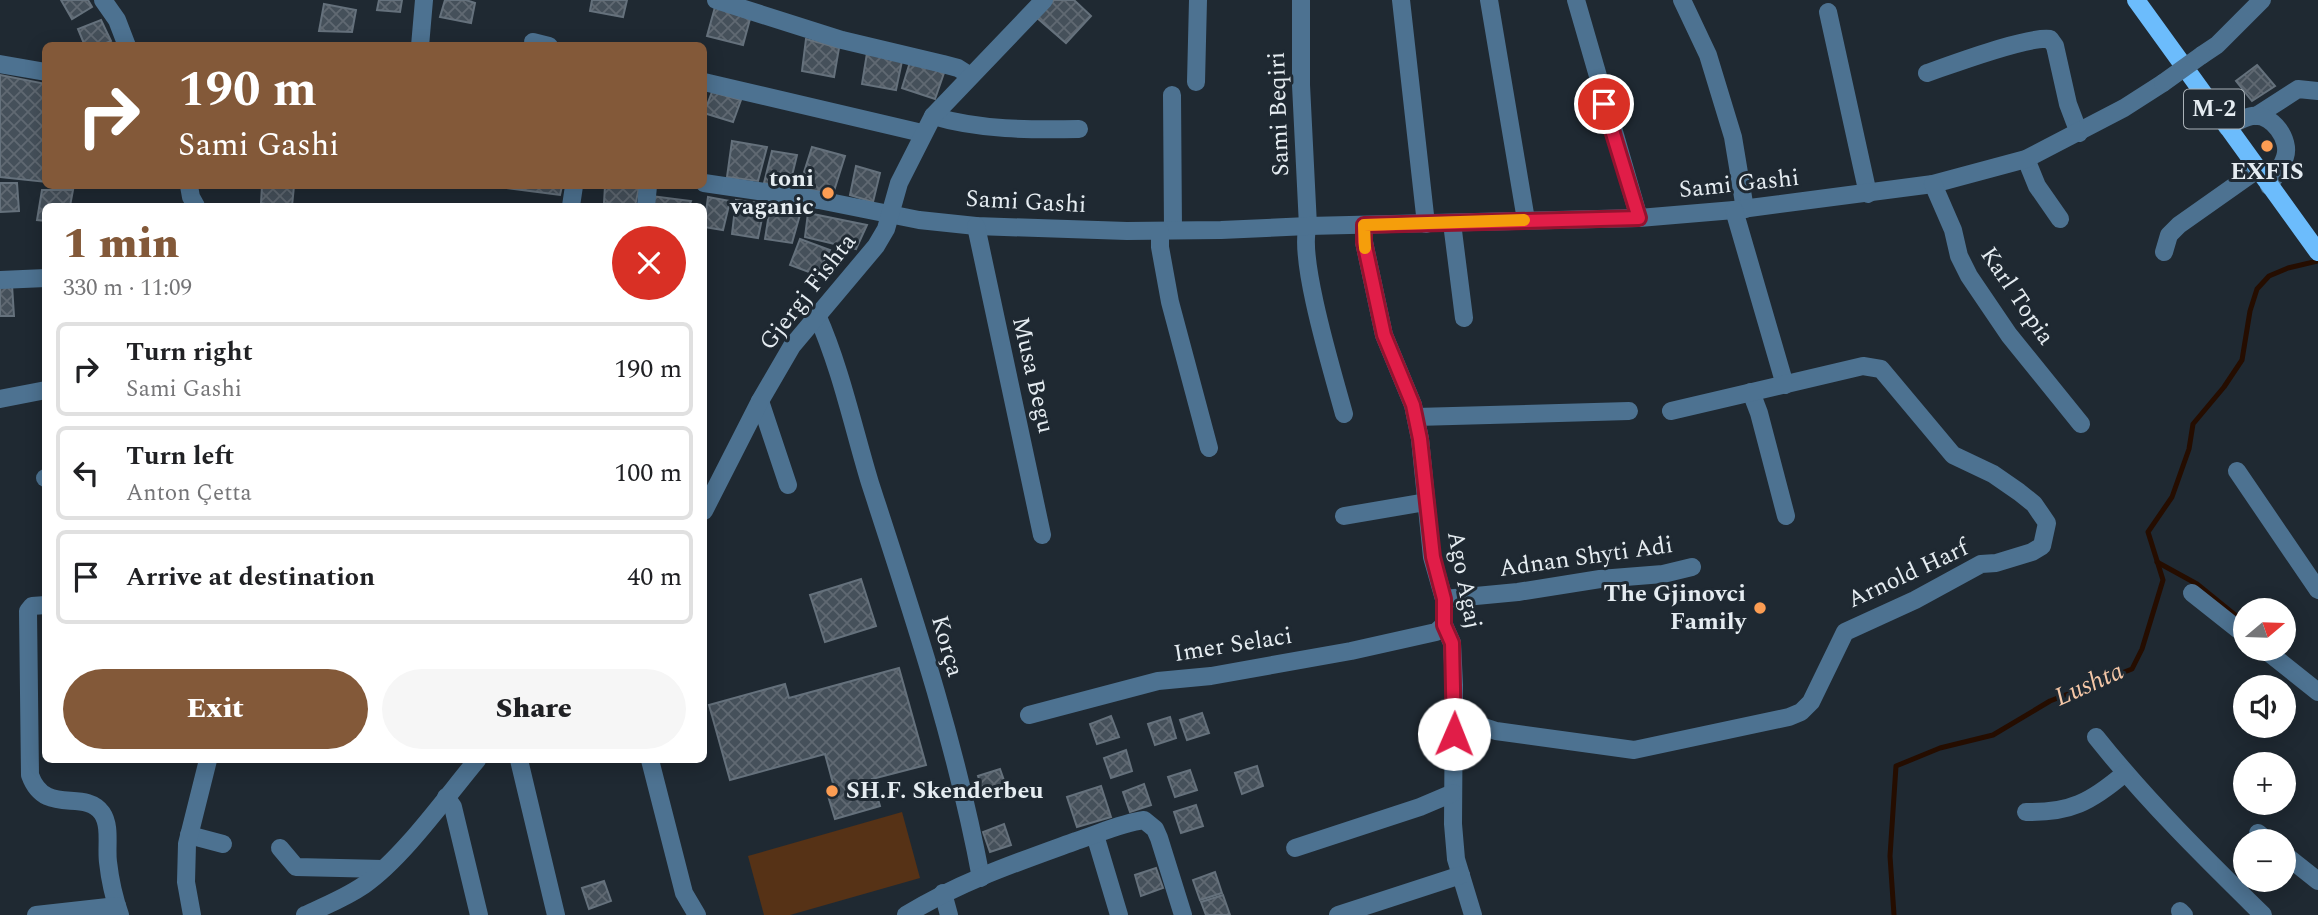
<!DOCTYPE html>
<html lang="en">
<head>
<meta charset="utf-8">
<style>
	body { margin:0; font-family:Spectral,serif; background:#f6f6f6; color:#202124; height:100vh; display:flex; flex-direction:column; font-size:26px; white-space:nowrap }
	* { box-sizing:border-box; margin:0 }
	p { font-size:23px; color:#757577 }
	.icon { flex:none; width:38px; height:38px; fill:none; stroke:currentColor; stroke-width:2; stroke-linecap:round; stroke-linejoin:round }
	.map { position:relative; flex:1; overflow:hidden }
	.panel { position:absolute; left:42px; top:203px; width:665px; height:560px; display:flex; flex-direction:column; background:#fff; border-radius:10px; box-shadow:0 4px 18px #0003 }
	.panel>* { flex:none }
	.banner { position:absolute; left:42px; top:42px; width:665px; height:147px; border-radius:10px; box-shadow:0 4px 18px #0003; background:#835939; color:#fff; overflow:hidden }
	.needle { width:46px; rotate:71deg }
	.controls { position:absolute; left:2233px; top:598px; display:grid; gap:14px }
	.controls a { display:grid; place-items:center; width:63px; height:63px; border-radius:50%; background:#fff; box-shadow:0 4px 18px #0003; font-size:35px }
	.pin { position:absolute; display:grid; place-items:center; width:60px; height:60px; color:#fff; margin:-30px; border:4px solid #fff; border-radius:50%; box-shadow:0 2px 7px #0007 }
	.me { position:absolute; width:77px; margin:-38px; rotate:1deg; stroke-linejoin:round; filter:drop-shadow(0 0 5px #0008) }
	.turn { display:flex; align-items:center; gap:24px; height:147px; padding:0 21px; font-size:32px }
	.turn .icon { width:91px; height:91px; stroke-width:2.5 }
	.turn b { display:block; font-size:49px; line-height:60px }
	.round { display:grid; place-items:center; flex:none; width:74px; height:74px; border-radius:37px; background:#f6f6f6 }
	.summary { display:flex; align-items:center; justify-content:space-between; height:119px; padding:0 21px }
	h1 { font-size:42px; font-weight:800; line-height:52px; color:#835939 }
	.button { display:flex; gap:14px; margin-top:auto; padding:14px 21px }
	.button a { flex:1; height:80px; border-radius:42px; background:#835939; color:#fff; font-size:28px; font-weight:800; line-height:80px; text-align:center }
	.button a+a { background:#f6f6f6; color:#202124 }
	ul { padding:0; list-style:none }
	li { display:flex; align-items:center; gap:21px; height:94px; margin:0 14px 10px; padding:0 7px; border:4px solid #e0e0e0; border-radius:10px }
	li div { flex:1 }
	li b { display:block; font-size:26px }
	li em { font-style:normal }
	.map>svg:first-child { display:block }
	.pitch { fill:#563216 }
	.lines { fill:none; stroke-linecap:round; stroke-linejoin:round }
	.stream { stroke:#250d00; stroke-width:5 }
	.building { fill:url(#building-cross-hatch); stroke:#65717c; stroke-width:2 }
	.minor { stroke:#4d7291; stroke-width:18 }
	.major { stroke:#6cbcfc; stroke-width:18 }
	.minor-bridge { stroke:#4d7291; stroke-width:18 }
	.route-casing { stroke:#92132f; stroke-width:18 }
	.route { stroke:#e11d48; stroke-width:12 }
	.slow { stroke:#f59e0b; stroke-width:12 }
	.poi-dot { fill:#fc9d53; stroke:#1f2932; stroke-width:2.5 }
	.labels { text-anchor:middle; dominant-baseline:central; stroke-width:6; stroke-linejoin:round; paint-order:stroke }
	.shield { fill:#1f2932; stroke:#aab2b8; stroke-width:2 }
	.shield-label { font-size:23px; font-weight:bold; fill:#e5ecf1 }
	.street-label { font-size:24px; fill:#e5ecf1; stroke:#1f2932 }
	.poi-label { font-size:24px; font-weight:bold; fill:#e5ecf1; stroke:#1f2932; text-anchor:end }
	.water-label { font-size:26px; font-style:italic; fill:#f4c7a7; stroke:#1f2932 }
</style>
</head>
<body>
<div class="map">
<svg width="2318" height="915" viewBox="0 0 2318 915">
	<defs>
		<pattern id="building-cross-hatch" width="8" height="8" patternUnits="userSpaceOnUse" patternTransform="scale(1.75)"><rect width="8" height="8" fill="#45505a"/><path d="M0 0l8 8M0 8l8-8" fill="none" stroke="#606972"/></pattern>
	</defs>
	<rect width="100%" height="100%" fill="#1f2932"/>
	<!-- pitch -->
	<path class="pitch" d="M902 812 920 878 790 915H764L748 856Z"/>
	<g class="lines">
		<!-- stream -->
		<g class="stream">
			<path d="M2157 562 2197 584 2245 623"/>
			<path d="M1894 915 1890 856 1896 766 1940 748 1993 735 2050 701 2132 669 2142 649 2163 580 2148 532 2172 497 2189 449 2193 424 2224 387 2242 360 2250 311 2257 289 2269 276 2288 268 2318 261"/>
		</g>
	</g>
	<!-- building -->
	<g class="building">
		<path d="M61 0H88L92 7 72 19Z"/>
		<path d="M379 0H402L400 12 377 10Z"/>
		<path d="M445 0H466L475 3 471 23 440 17Z"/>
		<path d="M592 0H627L623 17 590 11Z"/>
		<path d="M1054 0H1074L1091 16 1066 43 1037 18Z"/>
		<path d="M324 4 356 10 352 32 319 31Z"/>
		<path d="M715 7 750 19 743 45 707 36Z"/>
		<path d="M101 20 111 41 99 46H85L78 29Z"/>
		<path d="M806 39 839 48 834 77 802 71Z"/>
		<path d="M867 53 902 61 896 90 862 84Z"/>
		<path d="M910 62 944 73 935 99 902 88Z"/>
		<path d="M2257 65 2275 86 2252 101 2236 81Z"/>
		<path d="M0 75 46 84V182L0 177Z"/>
		<path d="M712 92 741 100 733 122 704 113Z"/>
		<path d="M732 141 767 147 758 181 727 177Z"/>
		<path d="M812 147 845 156 833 194 799 188Z"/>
		<path d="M772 151 797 155 789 188 764 183Z"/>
		<path d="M856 166 880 173 873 202 850 195Z"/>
		<path d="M0 183H17L19 211 0 212Z"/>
		<path d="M262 186H294L292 206H274L261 203Z"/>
		<path d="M492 186H562L560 195Z"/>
		<path d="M605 186 639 188 635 206 604 203Z"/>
		<path d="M42 190H73L70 206H46V221L37 220Z"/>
		<path d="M651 196 691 201 689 206H650Z"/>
		<path d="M708 197 730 201 723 230 704 227Z"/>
		<path d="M736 200 765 204 758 238 732 234Z"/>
		<path d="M770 207 801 211 792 243 765 239Z"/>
		<path d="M808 213 867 225 856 249 805 237Z"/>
		<path d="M800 239 830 250 817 275 790 265Z"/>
		<path d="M12 285 14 316H0V287Z"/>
		<path d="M861 579 876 626 825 642 810 595Z"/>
		<path d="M899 668 926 765 872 779 880 806 835 819 826 789 834 787 825 754 730 780 709 705 785 684 789 698Z"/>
		<path d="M1202 713 1209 733 1187 740 1180 720Z"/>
		<path d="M1111 716 1119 737 1097 744 1090 724Z"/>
		<path d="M1170 717 1176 738 1155 745 1148 724Z"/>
		<path d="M1126 750 1132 771 1111 778 1104 758Z"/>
		<path d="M1257 766 1263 786 1242 794 1235 773Z"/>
		<path d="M1000 769 1007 789 985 797 978 776Z"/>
		<path d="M1190 770 1197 790 1175 797 1168 777Z"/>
		<path d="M1144 784 1151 805 1130 812 1123 792Z"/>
		<path d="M1101 786 1111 817 1077 827 1067 797Z"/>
		<path d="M1196 805 1203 826 1181 833 1174 812Z"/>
		<path d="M1004 824 1011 845 990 852 983 832Z"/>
		<path d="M1156 868 1163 888 1141 896 1135 875Z"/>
		<path d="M1215 872 1222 893 1200 900 1193 880Z"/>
		<path d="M604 881 611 901 589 909 582 888Z"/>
		<path d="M1223 895 1230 915H1206L1201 902Z"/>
	</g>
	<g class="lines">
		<!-- minor -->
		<g class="minor">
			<path d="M103 0 117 20 127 46"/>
			<path d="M716 0 842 40 943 64 958 68 969 75"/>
			<path d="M1301 0V85L1308 226C1297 257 1334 377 1344 414"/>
			<path d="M1401 0 1426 224"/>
			<path d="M1489 0 1526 220"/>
			<path d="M1576 0 1639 218"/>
			<path d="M1682 0 1708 55 1733 137 1745 209"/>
			<path d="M1828 12 1868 194"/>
			<path d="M533 42 549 46"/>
			<path d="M420 46 424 0"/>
			<path d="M2202 55 2217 45 2262 0"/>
			<path d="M0 64 46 72"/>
			<path d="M1927 73C1953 64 2027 36 2050 39L2055 46 2068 104 2079 133"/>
			<path d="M704 82 922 133"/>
			<path d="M1196 82 1198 0"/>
			<path d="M1172 95 1173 230"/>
			<path d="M933 116C979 130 1031 130 1079 129"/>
			<path d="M2256 116 2298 89 2318 91"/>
			<path d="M2227 127C2235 123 2244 117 2252 116 2272 113 2291 140 2285 157 2282 167 2274 177 2269 186"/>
			<path d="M2026 159 2037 186 2060 219"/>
			<path d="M704 183 819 200 919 220 976 226 1127 231 1221 230 1308 226 1639 218 1734 210 1933 184 2026 159 2124 108 2163 83"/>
			<path d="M1933 184 1953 230 1959 256 1969 276 2009 335 2081 424"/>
			<path d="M189 186 191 197 196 206"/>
			<path d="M571 206 574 186"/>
			<path d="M646 206 648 186"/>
			<path d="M1734 210 1785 385"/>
			<path d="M1452 223 1464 318"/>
			<path d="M1364 225V242L1384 335 1413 405 1420 439 1432 557 1444 599V625L1452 643 1454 685 1453 824 1456 859 1473 915"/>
			<path d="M976 226 1042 535"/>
			<path d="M1160 231V247L1170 302 1209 448"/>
			<path d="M2164 252 2169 235 2179 225 2257 170"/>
			<path d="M0 280 46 278"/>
			<path d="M817 315C841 369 853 427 870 483 912 612 956 743 981 878"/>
			<path d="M1751 392 1759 413 1786 516"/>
			<path d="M0 399 46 390"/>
			<path d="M760 401 788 485"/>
			<path d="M1416 417 1629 411"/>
			<path d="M2237 471 2318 590"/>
			<path d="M45 478H46"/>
			<path d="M704 511 760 401 792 346 876 246 886 229 899 183 933 116 1044 0"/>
			<path d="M1344 516 1426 502"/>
			<path d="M2192 593 2245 635"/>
			<path d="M1444 599 1518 592 1600 579 1663 574 1692 567"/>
			<path d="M46 605 32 606 28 611 30 775C45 817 84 788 102 813 111 826 106 847 108 862 110 880 114 898 120 915"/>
			<path d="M2264 649 2318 692"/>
			<path d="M1029 715 1158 681 1211 676 1351 651 1436 632 1444 625"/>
			<path d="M1454 717 1496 731 1634 750 1789 717 1801 712 1811 702 1845 632 1915 600 1981 564 1996 563 2032 552 2042 546 2047 523 2034 504 2019 492 1993 474 1953 455 1881 369 1863 366 1671 411"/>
			<path d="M2096 737C2147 801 2205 858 2263 915"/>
			<path d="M519 760 556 915"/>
			<path d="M650 760 684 893 697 915"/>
			<path d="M446 797 453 807 479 915"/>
			<path d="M2026 812C2070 813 2091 802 2125 773"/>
			<path d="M2258 833 2269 842"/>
			<path d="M189 835 223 844"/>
			<path d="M1095 835 1119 915"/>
			<path d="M280 848 296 867 383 869"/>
			<path d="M1295 848 1420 807 1453 793"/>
			<path d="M2284 854 2318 881"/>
			<path d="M943 893 949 915"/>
			<path d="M2180 911 2184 915"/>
			<path d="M36 915 117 906"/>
			<path d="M192 915 186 882 187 844 208 760"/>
			<path d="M305 915C325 906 345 898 364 885 403 858 446 797 477 760"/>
			<path d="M906 915C959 882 1018 862 1076 841 1098 834 1121 823 1144 820L1155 829 1159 838 1183 915"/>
			<path d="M1338 915 1461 875"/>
		</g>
		<!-- major -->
		<path class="major" d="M2136 0 2318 252"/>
		<!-- minor-bridge -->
		<path class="minor-bridge" d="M2163 83 2202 55"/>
	</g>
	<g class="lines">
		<!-- route casing -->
		<g class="route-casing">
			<path id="route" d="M1454 734 1452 643 1444 625V599L1433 557 1420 439 1413 405 1384 335 1364 242V225L1639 218 1604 104"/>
		</g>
		<!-- route -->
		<use href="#route" class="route"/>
		<!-- slow -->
		<path class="slow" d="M1365 248 1364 225 1524 220"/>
	</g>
	<!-- markers -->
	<g class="poi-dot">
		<circle cx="2267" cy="146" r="7"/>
		<circle cx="828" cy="193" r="7"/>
		<circle cx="1760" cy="608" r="7"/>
		<circle cx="832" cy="791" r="7"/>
	</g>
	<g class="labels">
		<!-- shield labels -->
		<rect class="shield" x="2184" y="89.5" width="60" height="39" rx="5"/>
		<g class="shield-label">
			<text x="2214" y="109">M-2</text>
		</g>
		<!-- street labels -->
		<g class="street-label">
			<text transform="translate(1279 114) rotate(-92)">Sami Beqiri</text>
			<text transform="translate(1739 184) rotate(-6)">Sami Gashi</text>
			<text transform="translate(1026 202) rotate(3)">Sami Gashi</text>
			<text transform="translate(808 292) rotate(-52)">Gjergj Fishta</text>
			<text transform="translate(2017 296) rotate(56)">Karl Topia</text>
			<text transform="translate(1033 375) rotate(77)">Musa Begu</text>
			<text transform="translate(1586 557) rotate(-8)">Adnan Shyti Adi</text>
			<text transform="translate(1908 574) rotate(-25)">Arnold Harf</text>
			<text transform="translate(1464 580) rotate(79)">Ago Agaj</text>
			<text transform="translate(1233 645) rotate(-9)">Imer Selaci</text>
			<text transform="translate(947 646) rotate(74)">Korça</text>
		</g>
		<!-- poi labels -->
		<g class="poi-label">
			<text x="2267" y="172" text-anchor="middle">EXFIS</text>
			<text x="814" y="179">toni<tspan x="814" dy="28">vaganic</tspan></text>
			<text x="1746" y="594">The Gjinovci<tspan x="1746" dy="28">Family</tspan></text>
			<text x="846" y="791" text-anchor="start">SH.F. Skenderbeu</text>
		</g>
		<!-- water labels -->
		<g class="water-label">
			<text transform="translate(2089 684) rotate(-24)">Lushta</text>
		</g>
	</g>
</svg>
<div class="controls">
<a><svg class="needle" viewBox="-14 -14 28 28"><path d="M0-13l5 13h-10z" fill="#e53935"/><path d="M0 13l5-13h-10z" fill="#757577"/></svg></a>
<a><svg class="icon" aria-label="sound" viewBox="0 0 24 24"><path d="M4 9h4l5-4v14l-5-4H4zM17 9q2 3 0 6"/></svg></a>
<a>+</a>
<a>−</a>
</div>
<div class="pin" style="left:1604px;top:104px;background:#d93025"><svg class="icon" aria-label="arrive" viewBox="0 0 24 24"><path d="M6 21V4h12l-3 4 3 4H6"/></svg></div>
<svg class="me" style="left:1454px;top:734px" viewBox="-20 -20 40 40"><circle r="19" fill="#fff"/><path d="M0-13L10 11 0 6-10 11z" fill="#e11d48"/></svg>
<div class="banner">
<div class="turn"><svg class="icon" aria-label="right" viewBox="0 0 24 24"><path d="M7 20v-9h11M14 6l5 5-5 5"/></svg><div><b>190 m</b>Sami Gashi</div></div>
</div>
<section class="panel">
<div class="summary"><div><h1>1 min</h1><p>330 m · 11:09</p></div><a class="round" style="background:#d93025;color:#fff"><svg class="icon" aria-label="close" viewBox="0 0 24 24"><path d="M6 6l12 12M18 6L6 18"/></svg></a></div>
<ul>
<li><svg class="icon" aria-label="right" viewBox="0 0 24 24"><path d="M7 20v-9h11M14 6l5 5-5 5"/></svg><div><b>Turn right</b><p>Sami Gashi</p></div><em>190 m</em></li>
<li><svg class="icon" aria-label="left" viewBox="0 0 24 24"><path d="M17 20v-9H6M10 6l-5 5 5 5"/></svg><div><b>Turn left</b><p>Anton Çetta</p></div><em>100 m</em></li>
<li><svg class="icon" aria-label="arrive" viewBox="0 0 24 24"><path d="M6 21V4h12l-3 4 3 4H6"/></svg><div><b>Arrive at destination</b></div><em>40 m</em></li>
</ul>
<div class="button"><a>Exit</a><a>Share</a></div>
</section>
</div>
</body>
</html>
